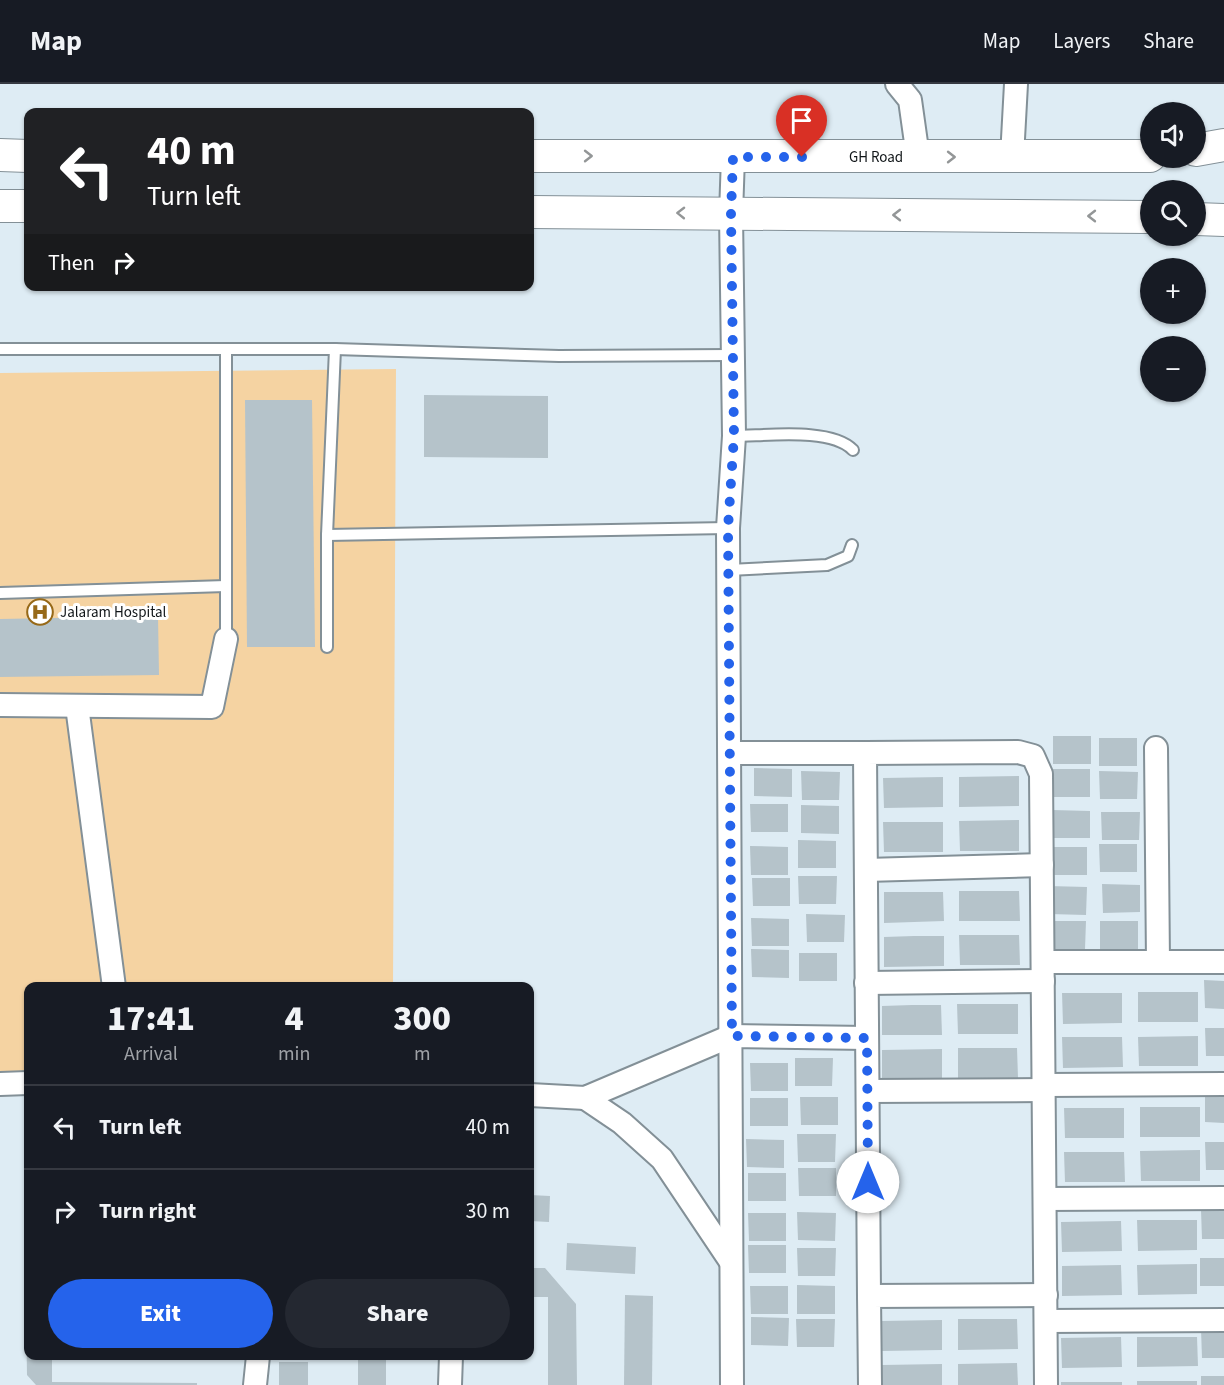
<!DOCTYPE html>
<html lang="en">
<head>
<meta charset="utf-8">
<style>
	body { margin:0; font-family:"Source Sans 3",sans-serif; background:#242831; color:#f1f3f6; height:100vh; display:flex; flex-direction:column; font-size:22px; white-space:nowrap }
	* { box-sizing:border-box; margin:0 }
	p { font-size:20px; color:#9ea1a6 }
	.icon { flex:none; width:33px; height:33px; fill:none; stroke:currentColor; stroke-width:2; stroke-linecap:round; stroke-linejoin:round }
	.map { position:relative; flex:1; overflow:hidden }
	.side { position:absolute; left:24px; top:898px; width:510px; height:378px; display:flex; flex-direction:column; background:#171b24; border-radius:12px; box-shadow:0 2px 4px #0004 }
	.side>* { flex:none }
	.top-card { position:absolute; left:24px; top:24px; width:510px; height:183px; border-radius:12px; box-shadow:0 2px 4px #0004; background:#202124; color:#fff; overflow:hidden }
	.buttons { position:absolute; left:1140px; top:18px; display:grid; gap:12px }
	.buttons a { display:grid; place-items:center; width:66px; height:66px; border-radius:50%; background:#171b24; box-shadow:0 2px 4px #0004; font-size:30px }
	.pin { position:absolute; display:grid; place-items:center; width:51px; height:51px; color:#fff; margin:-62px -26px; border-radius:50% 50% 50% 0; rotate:-45deg; box-shadow:0 0 6px #0007 }
	.pin .icon { rotate:45deg }
	.me { position:absolute; width:66px; margin:-33px; rotate:0deg; stroke-linejoin:round; filter:drop-shadow(0 0 4px #0008) }
	.turn { display:flex; align-items:center; gap:21px; height:126px; padding:0 24px; font-size:27px }
	.turn .icon { width:78px; height:78px; stroke-width:2.5 }
	.turn b { display:block; font-size:42px; line-height:51px }
	.then { display:flex; align-items:center; height:57px; padding:0 24px; background:#0003; gap:12px; font-size:22px }
	.eta { display:flex; justify-content:space-evenly; align-items:center; height:102px; text-align:center }
	.eta b { font-size:36px; font-weight:800; line-height:42px }
	.action { display:flex; gap:12px; margin-top:auto; padding:12px 24px }
	.action a { flex:1; height:69px; border-radius:36px; background:#2563eb; color:#fff; font-size:24px; font-weight:800; line-height:69px; text-align:center }
	.action a+a { background:#242831; color:#f1f3f6 }
	ul { padding:0; list-style:none }
	li { display:flex; align-items:center; gap:18px; height:84px; padding:0 24px; border-top:2px solid #363941 }
	li div { flex:1 }
	li b { display:block; font-size:22px }
	li em { font-style:normal }
	header { display:flex; align-items:center; gap:36px; box-sizing:border-box; height:84px; padding:0 30px; background:#171b24; border-bottom:2px solid #363941 }
	header strong { font-size:28px }
	nav { display:flex; gap:33px; margin-inline-start:auto; font-size:21px }
	.map>svg:first-child { display:block }
	.green { fill:#f5d3a2 }
	.building { fill:#b5c3ca }
	.lines { fill:none; stroke-linecap:round; stroke-linejoin:round }
	.lane-casing { stroke:#839097; stroke-width:14 }
	.street-casing { stroke:#839097; stroke-width:26 }
	.secondary-casing { stroke:#839097; stroke-width:34 }
	.lane { stroke:#fff; stroke-width:10 }
	.street { stroke:#fff; stroke-width:22 }
	.secondary { stroke:#fff; stroke-width:32 }
	.oneway { stroke:#939697 }
	.route { stroke:#2563eb; stroke-width:10; stroke-dasharray:0 18 }
	.labels { text-anchor:middle; dominant-baseline:central; stroke-width:6; stroke-linejoin:round; paint-order:stroke }
	.street-label { font-size:15px; fill:#101518; stroke:#fff }
	.poi-label { font-size:15px; fill:#101518; stroke:#fff; text-anchor:start }
</style>
</head>
<body>
<header>
<strong>Map</strong>
<nav><a>Map</a><a>Layers</a><a>Share</a></nav>
</header>
<div class="map">
<svg width="1224" height="1301" viewBox="0 0 1224 1301">
	<rect width="100%" height="100%" fill="#deecf4"/>
	<!-- green -->
	<path class="green" d="M396 285 393 903H28V988L0 989V289Z"/>
	<!-- building -->
	<g class="building">
		<path d="M424 311 548 312V374L424 373Z"/>
		<path d="M245 316H312L315 563H247Z"/>
		<path d="M158 532 159 591 0 593V535Z"/>
		<rect x="1053" y="652" width="38" height="28"/>
		<rect x="1099" y="654" width="38" height="28"/>
		<path d="M754 684 792 685V713L754 712Z"/>
		<path d="M1052 685H1090V713H1053Z"/>
		<path d="M801 687 840 688 839 716H802Z"/>
		<path d="M1099 687 1138 688 1137 715H1100Z"/>
		<path d="M1019 692V722L959 723V693Z"/>
		<path d="M943 693V723L884 724 883 694Z"/>
		<path d="M750 720H788V748H751Z"/>
		<path d="M801 721 839 722V750L801 749Z"/>
		<path d="M1052 726 1090 727V754H1053Z"/>
		<path d="M1101 728H1140L1139 756H1102Z"/>
		<path d="M1019 736V767H960L959 737Z"/>
		<path d="M883 738H943V768H884Z"/>
		<path d="M798 756 836 757V784H798Z"/>
		<path d="M1099 760H1137V788H1100Z"/>
		<path d="M750 762 788 763V791H751Z"/>
		<path d="M1049 763H1087V791H1050Z"/>
		<path d="M798 792H837L836 820H799Z"/>
		<path d="M752 794H790V822H753Z"/>
		<path d="M1102 800 1140 801V828L1103 829Z"/>
		<path d="M1048 802 1087 803 1086 831 1049 830Z"/>
		<path d="M959 807H1019L1020 837H959Z"/>
		<path d="M884 808H943L944 837 884 839Z"/>
		<path d="M806 830 845 831 844 858H807Z"/>
		<path d="M751 834 789 835V862H752Z"/>
		<path d="M1047 837H1086L1085 865H1048Z"/>
		<rect x="1100" y="837" width="38" height="28"/>
		<path d="M959 851H1019L1020 881H960Z"/>
		<path d="M914 852H944V882L884 883V853Z"/>
		<path d="M751 865 789 866V894L752 893Z"/>
		<rect x="799" y="869" width="38" height="28"/>
		<path d="M1204 896 1224 897V925L1205 924Z"/>
		<rect x="1138" y="908" width="60" height="30"/>
		<path d="M1062 909H1122V939L1063 940Z"/>
		<path d="M957 920H1018V950H958Z"/>
		<path d="M912 921H941L942 951H882V922Z"/>
		<path d="M1205 944H1224V972H1206Z"/>
		<path d="M1198 952V982H1139L1138 953Z"/>
		<path d="M1062 953H1122L1123 983 1063 984Z"/>
		<path d="M958 964H1017L1018 994 958 995Z"/>
		<path d="M942 965V995L882 996V966Z"/>
		<path d="M795 974H833L832 1002H795Z"/>
		<path d="M750 979H788V1007H751Z"/>
		<path d="M1205 1010H1224V1039L1205 1038Z"/>
		<path d="M800 1013H838V1041H801Z"/>
		<rect x="750" y="1014" width="38" height="28"/>
		<rect x="1140" y="1023" width="60" height="30"/>
		<path d="M1064 1024H1124V1054H1065Z"/>
		<path d="M797 1050H836L835 1078H798Z"/>
		<path d="M746 1055 784 1056V1084L747 1083Z"/>
		<path d="M1205 1058H1224V1086H1206Z"/>
		<path d="M1200 1066V1097H1141L1140 1067Z"/>
		<path d="M1064 1068H1124L1125 1098H1065Z"/>
		<path d="M798 1084H836V1112H799Z"/>
		<rect x="748" y="1089" width="38" height="28"/>
		<path d="M530 1111 550 1112 549 1138 530 1137Z"/>
		<path d="M1201 1126 1224 1127V1155H1202Z"/>
		<path d="M797 1128 836 1129 835 1157 798 1156Z"/>
		<path d="M748 1129H786V1157H749Z"/>
		<path d="M1137 1136H1197V1166L1138 1167Z"/>
		<path d="M1121 1137 1122 1167 1062 1168 1061 1138Z"/>
		<path d="M567 1159 636 1163 635 1190 566 1186Z"/>
		<path d="M748 1161H786V1189H749Z"/>
		<path d="M797 1164H836L835 1192H798Z"/>
		<path d="M28 1165V1272H52V1298L197 1299V1301H36L27 1291 25 1169Z"/>
		<rect x="1200" y="1174" width="24" height="28"/>
		<path d="M1197 1180V1210L1138 1211 1137 1181Z"/>
		<path d="M1121 1181 1122 1211 1062 1212V1182Z"/>
		<path d="M530 1184H545L576 1220 577 1301H548V1213H530Z"/>
		<path d="M797 1201 835 1202V1230H797Z"/>
		<path d="M750 1202H788V1230H751Z"/>
		<path d="M625 1211 653 1212 652 1301H624Z"/>
		<path d="M751 1233 789 1234 788 1262 751 1261Z"/>
		<path d="M796 1235H835L834 1263H797Z"/>
		<path d="M958 1235H1017L1018 1265 958 1266Z"/>
		<path d="M942 1236V1266L882 1267 881 1237Z"/>
		<path d="M1201 1245H1224V1274H1202Z"/>
		<path d="M1121 1253 1122 1283 1062 1284 1061 1254Z"/>
		<path d="M1137 1253H1197L1198 1282 1137 1283Z"/>
		<rect x="294" y="1272" width="30" height="3"/>
		<rect x="358" y="1276" width="28" height="25"/>
		<rect x="279" y="1278" width="29" height="23"/>
		<path d="M1017 1279 1018 1301H958V1280Z"/>
		<path d="M942 1280V1301H882V1281Z"/>
		<rect x="1201" y="1292" width="23" height="9"/>
		<rect x="1137" y="1297" width="60" height="4"/>
		<rect x="1061" y="1298" width="61" height="3"/>
	</g>
	<g class="lines">
		<!-- lane casing -->
		<g class="lane-casing">
			<g id="lane">
				<path d="M0 265H335L559 272 732 271"/>
				<path d="M335 265 327 451 728 444"/>
				<path d="M734 352C765 352 831 343 853 366"/>
				<path d="M327 451V563"/>
				<path d="M729 486 827 481 848 472 852 461"/>
				<path d="M0 509 226 502"/>
				<path d="M226 555V265"/>
			</g>
		</g>
		<!-- street casing -->
		<g class="street-casing">
			<g id="street">
				<path d="M897 0 910 16 918 73"/>
				<path d="M1012 73 1016 0"/>
				<path d="M0 621 212 623 226 555"/>
				<path d="M77 622 114 903"/>
				<path d="M1156 664 1158 878"/>
				<path d="M731 669H865"/>
				<path d="M866 786 1042 781"/>
				<path d="M1043 878H1224"/>
				<path d="M866 899 1043 897"/>
				<path d="M0 1000 28 999"/>
				<path d="M1044 1001 1224 1000"/>
				<path d="M868 1007 1044 1006"/>
				<path d="M530 1011 585 1014 731 952 867 954"/>
				<path d="M585 1014 622 1039 662 1075 731 1178"/>
				<path d="M1045 1115 1224 1114"/>
				<path d="M869 1212 865 669 1018 668 1033 672 1041 690 1046 1301"/>
				<path d="M1046 1237 1224 1236"/>
				<path d="M255 1301 258 1272"/>
				<path d="M450 1301 451 1272"/>
				<path d="M732 1301 728 444 734 352 731 130 733 73"/>
				<path d="M870 1301 869 1212 1046 1211"/>
			</g>
		</g>
		<!-- secondary casing -->
		<g class="secondary-casing">
			<g id="secondary">
				<path d="M1196 66 1224 61"/>
				<path d="M0 71 28 72"/>
				<path d="M530 72H1150"/>
				<path d="M0 122H28"/>
				<path d="M530 128 1150 133"/>
				<path d="M1196 135 1224 136"/>
			</g>
		</g>
		<!-- lane -->
		<use href="#lane" class="lane"/>
		<!-- street -->
		<use href="#street" class="street"/>
		<!-- secondary -->
		<use href="#secondary" class="secondary"/>
	</g>
	<!-- one-way arrows -->
	<defs><path id="oneway-chevron" d="M-2-3.5L2.5 0L-2 3.5" fill="none" stroke-width="1.6" stroke-linecap="round" stroke-linejoin="round" transform="scale(1.5)"/></defs>
	<g class="oneway">
		<use href="#oneway-chevron" transform="translate(588 72)"/>
		<use href="#oneway-chevron" transform="translate(951 73)"/>
		<use href="#oneway-chevron" transform="translate(681 129) rotate(-179)"/>
		<use href="#oneway-chevron" transform="translate(897 131) rotate(-180)"/>
		<use href="#oneway-chevron" transform="translate(1092 132) rotate(-180)"/>
	</g>
	<g class="lines">
		<!-- route -->
		<path class="route" d="M802 73H733L731 130 734 352 728 444 732 952 867 954 868 1098"/>
	</g>
	<!-- icons -->
	<defs>
		<g id="hospital-ring" transform="scale(1.35)"><circle r="9.5" fill="#fff" stroke="#976918" stroke-width="1.5"/><path d="M-5-5h3v3.5h4V-5h3V5h-3V1.5h-4V5h-3Z" fill="#976918"/></g>
	</defs>
	<g fill-rule="evenodd">
		<use href="#hospital-ring" x="40" y="528"/>
	</g>
	<g class="labels">
		<!-- street labels -->
		<g class="street-label">
			<text x="876" y="73">GH Road</text>
		</g>
		<!-- poi labels -->
		<g class="poi-label">
			<text x="60" y="528">Jalaram Hospital</text>
		</g>
	</g>
</svg>
<div class="buttons">
<a><svg class="icon" aria-label="sound" viewBox="0 0 24 24"><path d="M4 9h4l5-4v14l-5-4H4zM17 9q2 3 0 6"/></svg></a>
<a><svg class="icon" aria-label="search" viewBox="0 0 24 24"><circle cx="10" cy="10" r="6"/><path d="M15 15l6 6"/></svg></a>
<a>+</a>
<a>−</a>
</div>
<div class="pin" style="left:802px;top:73px;background:#d93025"><svg class="icon" aria-label="arrive" viewBox="0 0 24 24"><path d="M6 21V4h12l-3 4 3 4H6"/></svg></div>
<svg class="me" style="left:868px;top:1098px" viewBox="-20 -20 40 40"><circle r="19" fill="#fff"/><path d="M0-13L10 11 0 6-10 11z" fill="#2563eb"/></svg>
<div class="top-card">
<div class="turn"><svg class="icon" aria-label="left" viewBox="0 0 24 24"><path d="M17 20v-9H6M10 6l-5 5 5 5"/></svg><div><b>40 m</b>Turn left</div></div>
<div class="then">Then<svg class="icon" aria-label="right" viewBox="0 0 24 24"><path d="M7 20v-9h11M14 6l5 5-5 5"/></svg></div>
</div>
<section class="side">
<div class="eta">
<div><b>17:41</b><p>Arrival</p></div>
<div><b>4</b><p>min</p></div>
<div><b>300</b><p>m</p></div>
</div>
<ul>
<li><svg class="icon" aria-label="left" viewBox="0 0 24 24"><path d="M17 20v-9H6M10 6l-5 5 5 5"/></svg><div><b>Turn left</b></div><em>40 m</em></li>
<li><svg class="icon" aria-label="right" viewBox="0 0 24 24"><path d="M7 20v-9h11M14 6l5 5-5 5"/></svg><div><b>Turn right</b></div><em>30 m</em></li>
</ul>
<div class="action"><a>Exit</a><a>Share</a></div>
</section>
</div>
</body>
</html>
